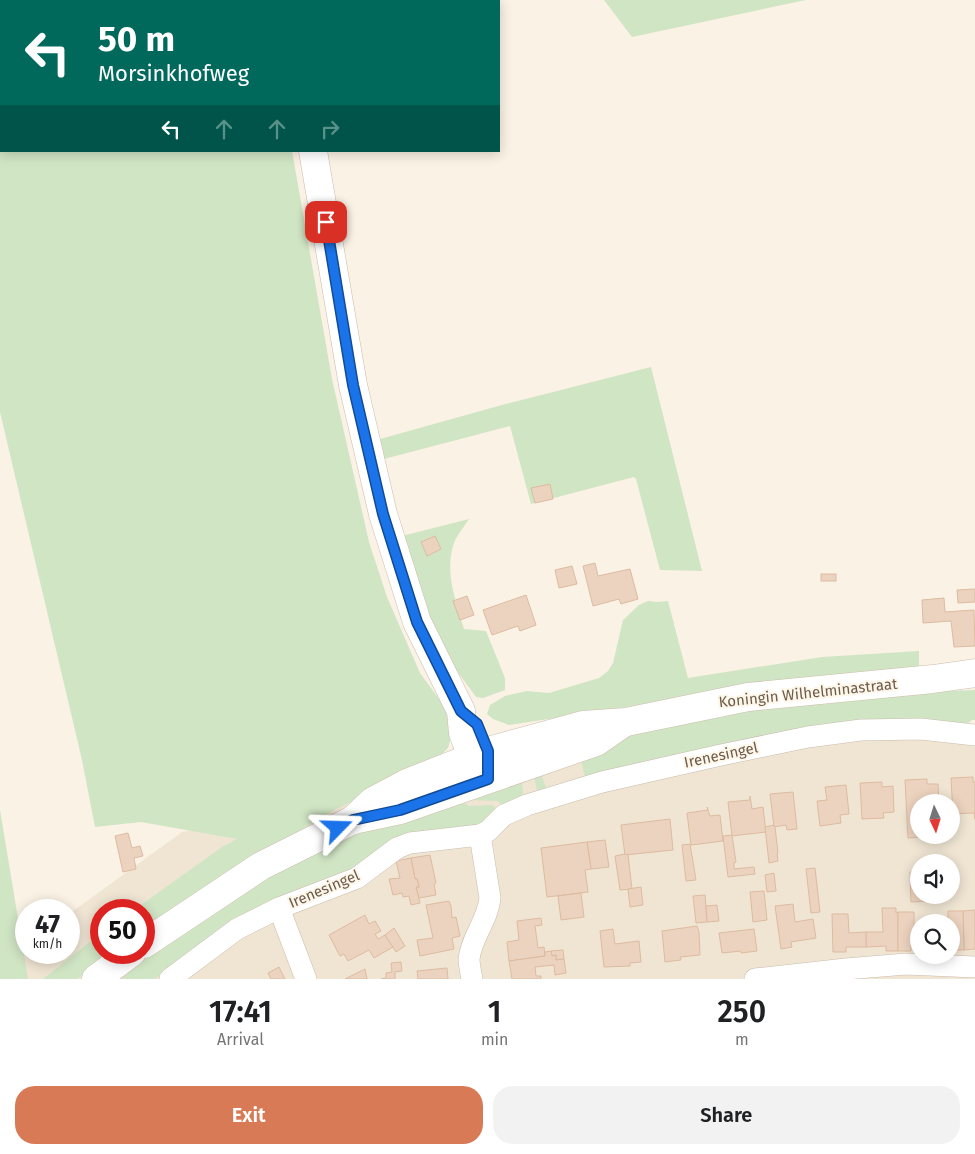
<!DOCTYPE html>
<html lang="en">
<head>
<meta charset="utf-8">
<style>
	body { margin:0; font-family:"Fira Sans",sans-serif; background:#f2f2f2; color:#202124; height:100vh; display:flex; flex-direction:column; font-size:19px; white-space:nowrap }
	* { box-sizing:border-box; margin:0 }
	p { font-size:16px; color:#757577 }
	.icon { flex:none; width:28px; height:28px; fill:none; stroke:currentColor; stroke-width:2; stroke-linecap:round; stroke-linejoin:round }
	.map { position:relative; height:979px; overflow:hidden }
	.drawer { display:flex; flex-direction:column; background:#fff; flex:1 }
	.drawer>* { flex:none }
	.hud { position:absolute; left:0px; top:0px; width:500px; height:152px; box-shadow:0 2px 12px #0003; background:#00695c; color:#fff; overflow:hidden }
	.needle { width:32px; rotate:176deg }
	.tools { position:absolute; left:910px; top:794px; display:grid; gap:10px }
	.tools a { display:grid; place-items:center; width:50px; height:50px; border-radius:50%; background:#fff; box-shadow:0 2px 12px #0003; font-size:25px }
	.speed { position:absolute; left:15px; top:899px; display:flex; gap:10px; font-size:25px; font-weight:700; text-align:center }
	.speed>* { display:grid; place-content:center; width:65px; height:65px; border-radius:50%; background:#fff; box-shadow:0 2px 12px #0003; line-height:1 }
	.speed small { font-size:12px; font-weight:400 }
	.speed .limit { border:8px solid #d22; background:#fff; color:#111 }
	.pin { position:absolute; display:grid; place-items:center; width:42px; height:42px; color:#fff; margin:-21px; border-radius:10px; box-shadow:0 2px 8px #0006 }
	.me { position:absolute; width:55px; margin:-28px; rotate:68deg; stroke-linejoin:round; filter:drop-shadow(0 0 4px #0008) }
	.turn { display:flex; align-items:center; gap:18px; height:105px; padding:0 15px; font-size:22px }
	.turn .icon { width:65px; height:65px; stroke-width:2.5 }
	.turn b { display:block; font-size:35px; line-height:42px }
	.lanes { display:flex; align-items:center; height:48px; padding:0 15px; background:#0003; justify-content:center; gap:25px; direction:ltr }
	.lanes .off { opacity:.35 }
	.eta { display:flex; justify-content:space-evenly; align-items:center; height:85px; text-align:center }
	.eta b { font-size:30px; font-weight:600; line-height:35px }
	.action { display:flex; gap:10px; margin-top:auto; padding:10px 15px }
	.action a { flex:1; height:58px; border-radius:20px; background:#d77a55; color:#fff; font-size:20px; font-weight:600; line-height:58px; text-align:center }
	.action a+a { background:#f2f2f2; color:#202124 }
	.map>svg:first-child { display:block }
	.residential { fill:#f0e5d3; fill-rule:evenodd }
	.green { fill:#d0e5c4 }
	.building { fill:#ecd3bf; stroke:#ddbba1 }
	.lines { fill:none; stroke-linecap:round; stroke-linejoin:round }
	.minor-casing { stroke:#c9bbac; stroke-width:22 }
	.tertiary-casing { stroke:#c9bbac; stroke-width:29 }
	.secondary-casing { stroke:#cebdac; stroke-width:29 }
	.minor { stroke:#fff; stroke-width:21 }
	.tertiary { stroke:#fff; stroke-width:28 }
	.secondary { stroke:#fff; stroke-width:28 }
	.route-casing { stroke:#114b97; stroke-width:12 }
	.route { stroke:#1a73e8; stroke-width:9 }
	.labels { text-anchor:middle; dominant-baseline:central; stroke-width:4; stroke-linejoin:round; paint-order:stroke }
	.street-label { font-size:15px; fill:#6f5b4c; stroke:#fdf7ea }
</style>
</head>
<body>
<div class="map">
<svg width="975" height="979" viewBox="0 0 975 979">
	<rect width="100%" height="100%" fill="#faf2e4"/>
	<!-- residential -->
	<path class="residential" d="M728 723 975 725V979H0V964L26 945V952H69V914L182 832ZM919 802H951V835H919ZM919 862H951V895H919ZM101 910H144V952H101ZM919 922H951V955H919Z"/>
	<!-- green -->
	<g class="green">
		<path d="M0 0 18 1H1V151H292L332 379 369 542 387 597 420 673 450 714 453 731 448 748 433 763 334 810 254 858 144 931V910H134L222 847 237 839 141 822 95 827 82 760 0 412Z"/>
		<path d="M604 0H806L632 37Z"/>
		<path d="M651 367 702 571 660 570 636 479 634 477 531 504 510 426 384 459 380 439 502 405Z"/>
		<path d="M469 519C464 527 457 535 454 543 444 571 456 602 464 629L486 631 505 678V690L483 698 476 697 452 664 432 622 412 570 402 536Z"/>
		<path d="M648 601 657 602 668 601 688 678 822 657 919 651V670L746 689 509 725 493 719 487 714 490 705 505 696 527 691 549 693 599 678 608 671 613 663 623 620 639 605Z"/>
		<path d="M975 690V720H972L964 726 585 777 581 761 541 772 546 788 537 790 532 768 619 737 737 711 945 691Z"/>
		<path d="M522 782 523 794 519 799 503 806 497 801 469 800Z"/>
		<path d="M460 800 469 806 492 805 495 807 497 811 476 827 364 863 189 952 155 979H116L160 944 327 842Z"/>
		<path d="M0 810 28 979H0Z"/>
		<path d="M101 933V952L114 953 77 979H43Z"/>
	</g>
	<!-- building -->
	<g class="building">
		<path d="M550 484 553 499 535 503 531 488Z"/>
		<path d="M435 536 441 549 427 556 421 542Z"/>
		<path d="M595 563 598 576 630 569 638 599 621 604 619 599 593 606 583 566Z"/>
		<path d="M572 566 577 584 559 588 555 570Z"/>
		<rect x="821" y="574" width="15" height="7"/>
		<path d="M975 589V602L958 603 957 590Z"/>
		<path d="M526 595 536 625 520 631 518 626 492 635 483 610Z"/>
		<path d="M467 596 474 615 460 620 453 601Z"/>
		<path d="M944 598 945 612 974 610 975 646 954 647 951 621 923 623 922 600Z"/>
		<path d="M973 777V782H975V819L974 813 953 814 951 778Z"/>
		<path d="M927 779V784H938L939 802H919V835H923V837L908 838 905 780Z"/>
		<path d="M882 782V787L893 786 894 812 883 813 884 818 862 819 860 783Z"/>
		<path d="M846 785 849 814 840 815 841 823 820 826 817 801 827 800 825 787Z"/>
		<path d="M793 792 797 829 787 830 786 825 774 827 770 794Z"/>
		<path d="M750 796 752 809 763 807 766 832 732 836 728 802 750 800Z"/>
		<path d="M707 807 710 816 720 815 723 841 691 845 687 813 708 810Z"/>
		<path d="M670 819 673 850 625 855 621 825Z"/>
		<path d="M774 825 775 827 778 853H777L778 861 769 863 765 827Z"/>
		<path d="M128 833 132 848 140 846 143 856 134 858 136 869 123 872 115 836Z"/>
		<path d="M732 835 736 862 734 863V869L754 867 755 874 728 877 723 836Z"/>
		<path d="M605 840 609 867 591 869 587 842Z"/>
		<path d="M587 842 591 869 585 870 588 892 547 897 541 848Z"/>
		<path d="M690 844 696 880 686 881 682 845Z"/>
		<path d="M625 854 628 855 632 889 620 890 615 856Z"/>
		<path d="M430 855 436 883 434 884 436 895 419 898 416 887H419L417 879H415L411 858Z"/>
		<path d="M411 858 415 879H417L419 887H416L420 903 411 905 409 896 403 897 402 893 393 895 389 879 400 878 396 861Z"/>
		<path d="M815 868 820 912 811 913 806 869Z"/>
		<path d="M919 871V895H945V900L911 902 910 872Z"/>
		<path d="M774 873 776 891 767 892 765 875Z"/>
		<path d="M641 887 643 905 630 907 628 889Z"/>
		<path d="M764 891 767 920 753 922 750 892Z"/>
		<path d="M581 893 584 917 561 920 558 896Z"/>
		<path d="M705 895 707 922 696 923 693 896Z"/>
		<path d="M449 901 451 906 452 918 456 917 460 936 452 938 454 949 420 956 417 940 433 938 426 905Z"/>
		<path d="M793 904 795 922 813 919 816 938 791 942 792 947 781 949 775 906Z"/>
		<path d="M717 905 719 921 707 922 706 906Z"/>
		<path d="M882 908H896V913L898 912V951H886V946L866 947V932H883Z"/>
		<path d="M975 910V949L964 950 963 911Z"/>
		<path d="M948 911H963L964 950H951V922H948Z"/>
		<path d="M898 912H914V931H919V945H911V951H898Z"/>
		<path d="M832 914H848L849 933 866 932V947H846V952H833Z"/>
		<path d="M365 915 369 924 375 921 381 931 375 934 378 939 385 935 393 947 374 958 369 950 348 961 344 954 340 956 329 935Z"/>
		<path d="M541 918 542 925 535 926 538 948 544 947 545 956 509 961 507 942 519 940 517 921Z"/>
		<path d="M697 926 699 932 700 955 680 957 681 960 665 962 662 931Z"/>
		<path d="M394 928 405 946 396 952 385 935Z"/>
		<path d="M613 929 615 944 639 941 641 962 630 963V966L604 967 600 931Z"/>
		<path d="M754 929 757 951 741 953V951L722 953 719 933Z"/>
		<path d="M563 950 564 959 556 960V955L552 956 551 951Z"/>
		<path d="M551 951 552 956 556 955V960L564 959 566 973 555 975 554 965 535 967 536 976H541V979H512L509 961 545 956V952Z"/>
		<path d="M401 962 402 971 395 972V979H381L386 978V973L392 972 391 963Z"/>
		<path d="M279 967 285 979H271L268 973Z"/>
		<path d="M447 968 448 979H418L417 971Z"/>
		<path d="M365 969 367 979H345Z"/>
	</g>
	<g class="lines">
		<!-- minor casing -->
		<g class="minor-casing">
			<g id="minor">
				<path d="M279 908 306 979"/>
				<path d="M170 979 237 929 279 908 357 878 397 848 410 843 480 835"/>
				<path d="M472 979C471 973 469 965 469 959 471 938 488 920 490 898L480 835 488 831 504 815 527 805 602 782 721 755 808 737 861 730 921 729 975 735"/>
				<path d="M755 979 846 969 906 964 975 967"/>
			</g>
		</g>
		<!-- tertiary casing -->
		<g class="tertiary-casing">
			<g id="tertiary">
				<path d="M279 0 280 1"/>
				<path d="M313 151 353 385 383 514 417 622 461 711 463 733 472 757 486 776"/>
			</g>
		</g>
		<!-- secondary casing -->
		<g class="secondary-casing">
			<g id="secondary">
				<path d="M353 820 373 801 407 783 488 751 583 725 626 722 748 697 933 679 975 673"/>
				<path d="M144 944 261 866 353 820 400 810 596 742 622 724"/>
				<path d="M96 979 132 952"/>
			</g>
		</g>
		<!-- minor -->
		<use href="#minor" class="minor"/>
		<!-- tertiary -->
		<use href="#tertiary" class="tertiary"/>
		<!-- secondary -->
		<use href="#secondary" class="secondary"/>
	</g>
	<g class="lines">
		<!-- route casing -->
		<g class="route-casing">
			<path id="route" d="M326 222 353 385 383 514 417 622 461 711 477 724 488 751V779L400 810 353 820 338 828"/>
		</g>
		<!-- route -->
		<use href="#route" class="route"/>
	</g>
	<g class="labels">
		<!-- street labels -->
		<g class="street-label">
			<text transform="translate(808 693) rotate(-6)">Koningin Wilhelminastraat</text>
			<text transform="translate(721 755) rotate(-12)">Irenesingel</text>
			<text transform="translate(324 889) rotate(-23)">Irenesingel</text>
		</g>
	</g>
</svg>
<div class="tools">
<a><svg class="needle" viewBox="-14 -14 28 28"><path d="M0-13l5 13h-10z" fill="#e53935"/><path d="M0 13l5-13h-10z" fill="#757577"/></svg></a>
<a><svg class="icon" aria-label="sound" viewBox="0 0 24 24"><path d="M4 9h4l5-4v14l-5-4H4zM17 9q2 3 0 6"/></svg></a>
<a><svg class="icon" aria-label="search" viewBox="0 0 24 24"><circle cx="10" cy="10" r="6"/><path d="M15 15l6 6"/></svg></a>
</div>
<div class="speed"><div>47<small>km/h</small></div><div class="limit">50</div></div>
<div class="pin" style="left:326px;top:222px;background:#d93025"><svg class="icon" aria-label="arrive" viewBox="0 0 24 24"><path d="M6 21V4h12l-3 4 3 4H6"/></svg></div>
<svg class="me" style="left:338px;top:828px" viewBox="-20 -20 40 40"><path d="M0-17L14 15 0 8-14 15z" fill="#1a73e8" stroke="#fff" stroke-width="4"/></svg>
<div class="hud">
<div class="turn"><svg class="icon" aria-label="left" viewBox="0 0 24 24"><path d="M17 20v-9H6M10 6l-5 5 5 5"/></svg><div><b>50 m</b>Morsinkhofweg</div></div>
<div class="lanes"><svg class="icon" aria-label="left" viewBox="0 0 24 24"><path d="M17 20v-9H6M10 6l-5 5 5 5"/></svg><svg class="icon off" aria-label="ahead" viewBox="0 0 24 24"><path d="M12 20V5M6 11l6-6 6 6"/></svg><svg class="icon off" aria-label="ahead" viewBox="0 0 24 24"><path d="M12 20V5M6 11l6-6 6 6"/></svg><svg class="icon off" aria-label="right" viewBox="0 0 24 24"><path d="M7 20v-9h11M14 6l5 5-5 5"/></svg></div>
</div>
</div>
<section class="drawer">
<div class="eta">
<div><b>17:41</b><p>Arrival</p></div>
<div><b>1</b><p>min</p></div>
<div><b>250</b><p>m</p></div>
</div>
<div class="action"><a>Exit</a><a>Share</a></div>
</section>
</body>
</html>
